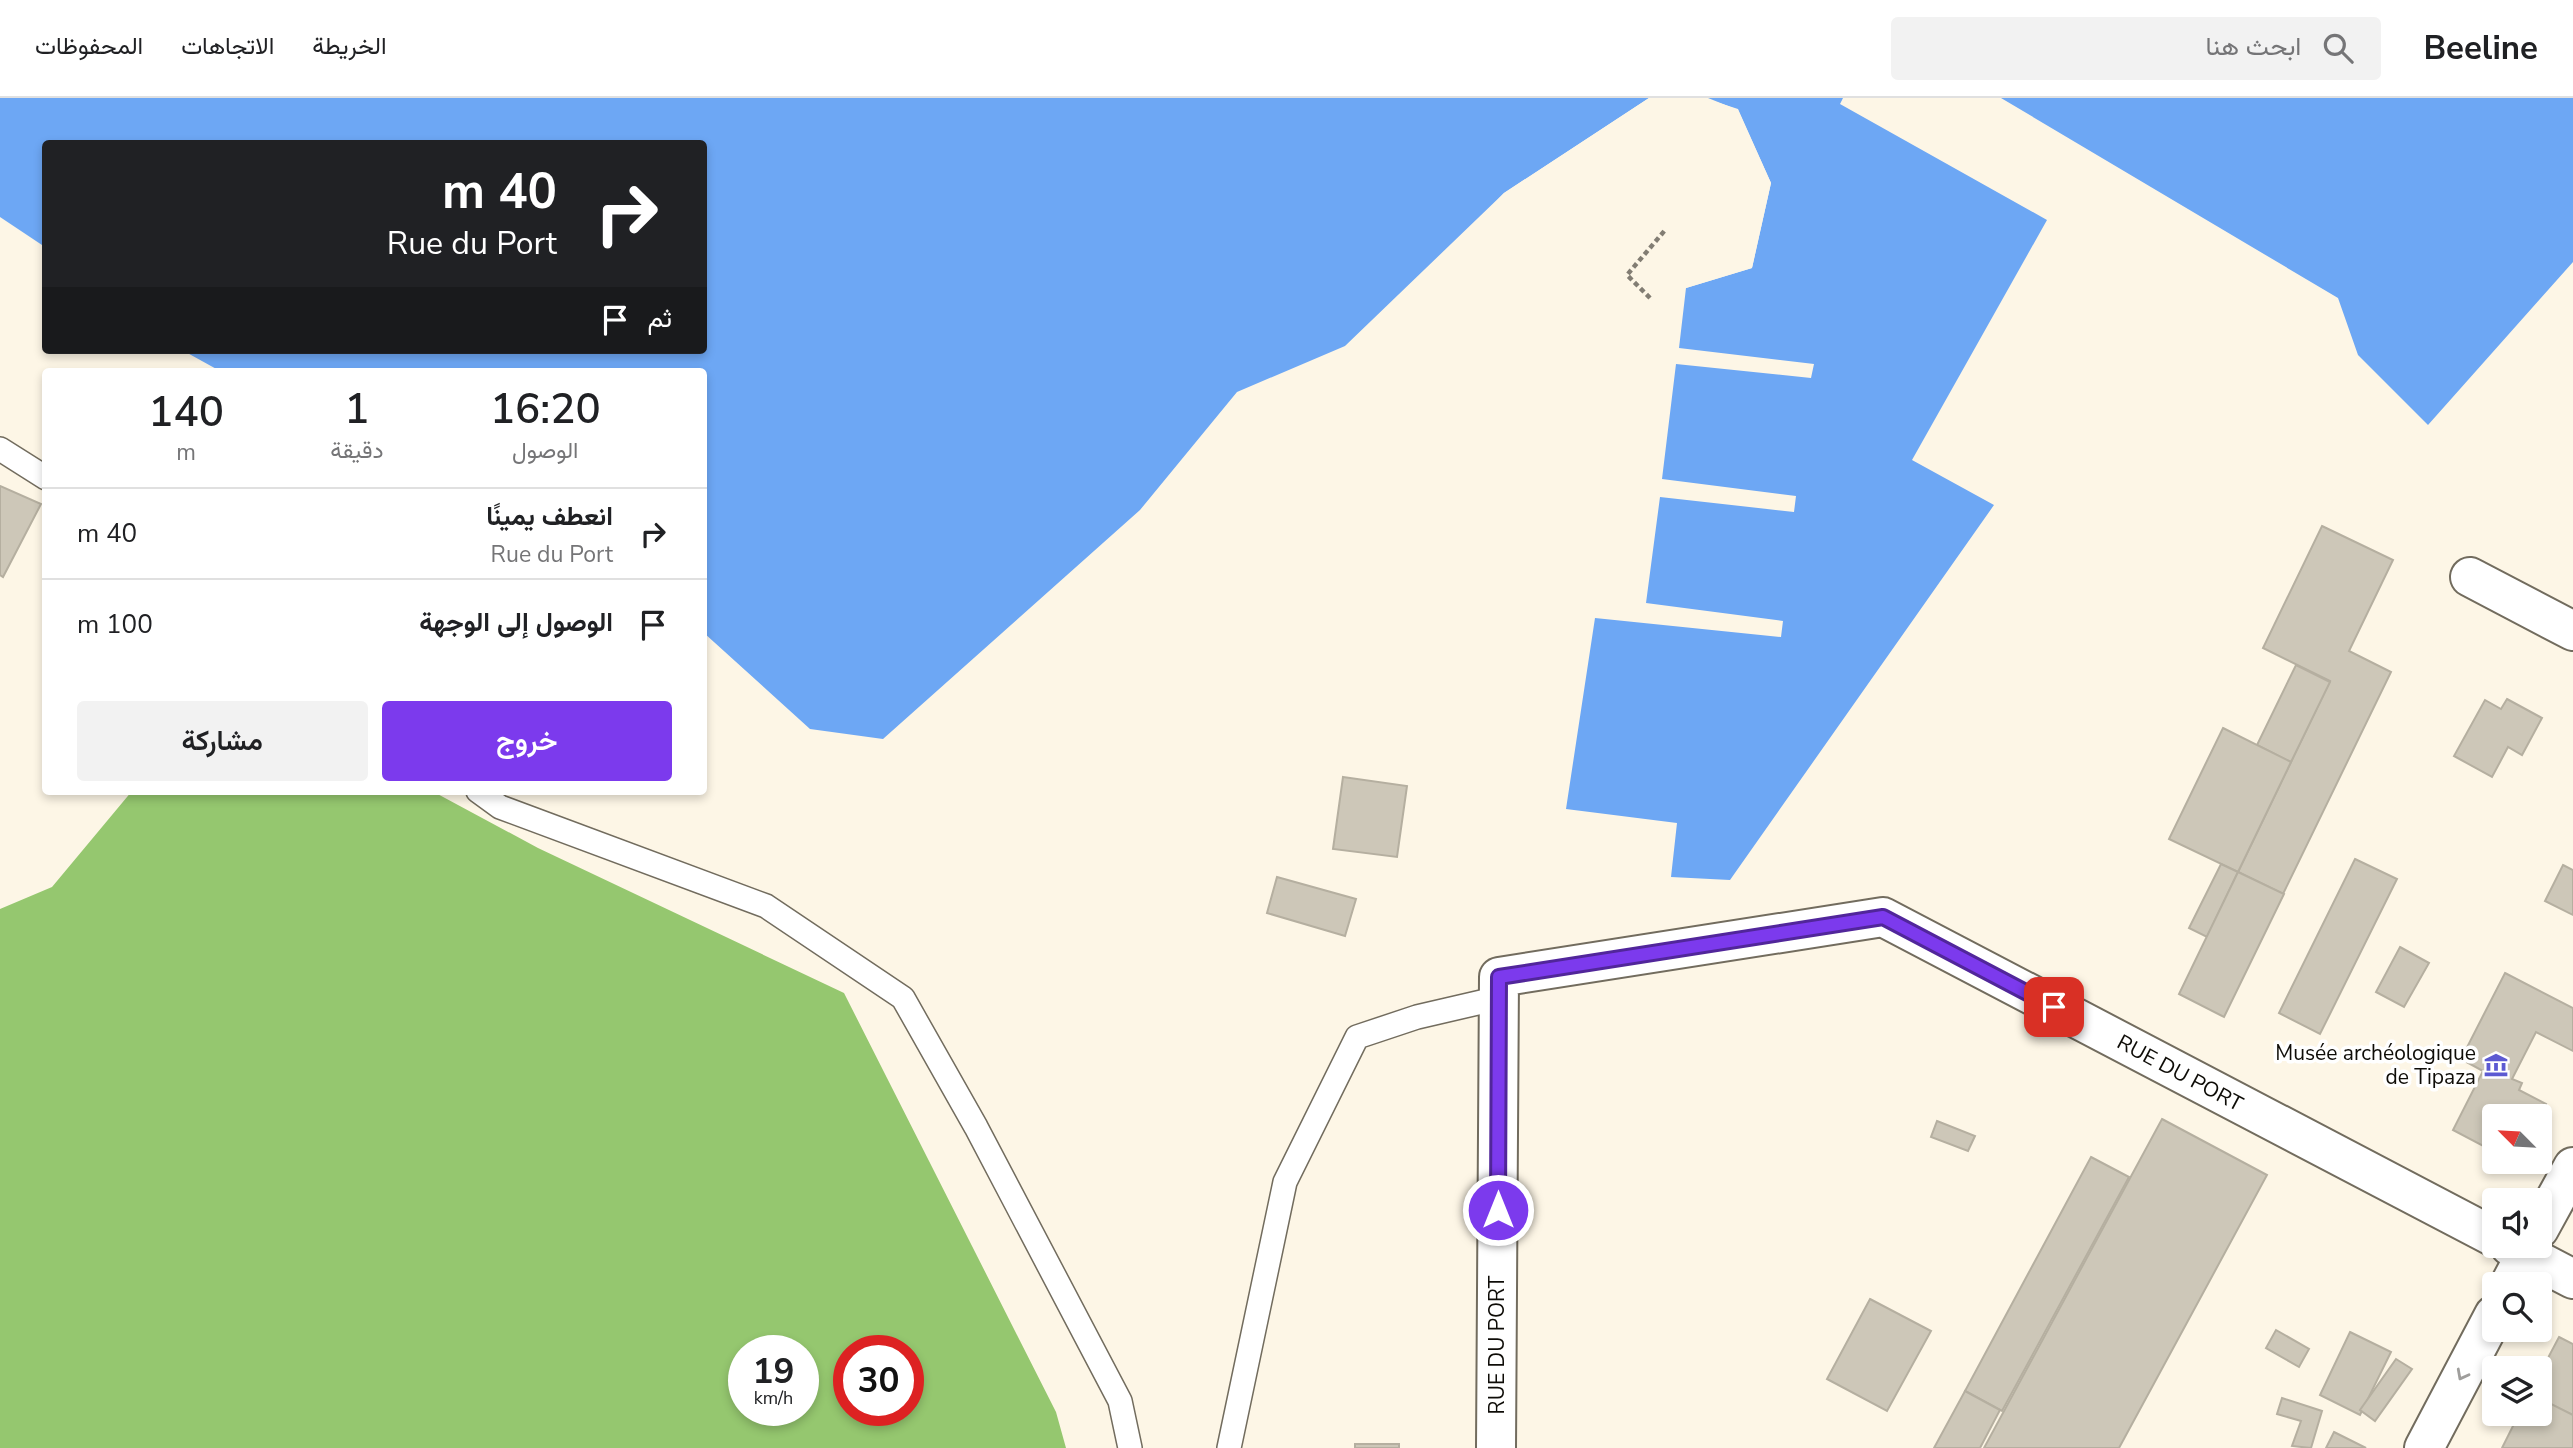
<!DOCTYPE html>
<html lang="ar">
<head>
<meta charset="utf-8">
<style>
	body { margin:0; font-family:"Nunito Sans",Vazirmatn,sans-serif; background:#f2f2f2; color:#202124; direction:rtl; height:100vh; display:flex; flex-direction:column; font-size:26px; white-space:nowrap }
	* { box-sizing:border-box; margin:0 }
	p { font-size:23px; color:#757577 }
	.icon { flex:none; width:38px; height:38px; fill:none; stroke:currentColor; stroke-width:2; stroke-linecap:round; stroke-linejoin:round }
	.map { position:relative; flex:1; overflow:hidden; direction:ltr }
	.drawer { position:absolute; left:42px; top:270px; width:665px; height:427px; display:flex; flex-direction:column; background:#fff; border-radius:7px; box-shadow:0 4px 10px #0003; direction:rtl }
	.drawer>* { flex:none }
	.guide { position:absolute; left:42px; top:42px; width:665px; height:214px; border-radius:7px; box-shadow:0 4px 10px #0003; direction:rtl; background:#202124; color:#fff; overflow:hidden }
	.needle { width:46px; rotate:294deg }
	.tools { position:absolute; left:2482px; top:1006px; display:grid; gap:14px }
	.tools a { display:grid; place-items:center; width:70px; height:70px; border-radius:7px; background:#fff; box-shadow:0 4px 10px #0003; font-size:35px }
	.speed { position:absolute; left:728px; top:1237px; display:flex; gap:14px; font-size:35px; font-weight:700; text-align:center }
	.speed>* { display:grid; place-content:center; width:91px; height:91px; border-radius:50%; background:#fff; box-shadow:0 4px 10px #0003; line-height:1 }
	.speed small { font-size:18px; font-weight:400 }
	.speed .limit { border:10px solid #d22; background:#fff; color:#111 }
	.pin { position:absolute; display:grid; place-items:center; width:60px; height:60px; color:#fff; margin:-30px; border-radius:14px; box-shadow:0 4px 10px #0006 }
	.me { position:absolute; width:77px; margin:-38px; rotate:0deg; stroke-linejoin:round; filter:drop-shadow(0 0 5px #0008) }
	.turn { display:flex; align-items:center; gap:24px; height:147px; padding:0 35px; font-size:32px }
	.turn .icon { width:91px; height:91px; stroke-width:2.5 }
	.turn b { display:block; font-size:49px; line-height:60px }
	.then { display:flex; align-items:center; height:66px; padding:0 35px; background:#0003; gap:14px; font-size:26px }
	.eta { display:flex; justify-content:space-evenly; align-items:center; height:119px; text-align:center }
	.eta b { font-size:42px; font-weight:600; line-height:49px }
	.cta { display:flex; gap:14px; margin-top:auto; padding:14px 35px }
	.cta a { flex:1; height:80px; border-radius:7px; background:#7c3aed; color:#fff; font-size:28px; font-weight:600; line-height:80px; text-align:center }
	.cta a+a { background:#f2f2f2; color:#202124 }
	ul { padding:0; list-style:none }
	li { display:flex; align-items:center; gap:21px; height:91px; padding:0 35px; border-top:2px solid #e0e0e0 }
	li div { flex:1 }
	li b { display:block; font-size:26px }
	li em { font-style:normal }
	header { display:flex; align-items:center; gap:42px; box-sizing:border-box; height:98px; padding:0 35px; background:#fff; border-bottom:2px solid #e0e0e0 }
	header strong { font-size:33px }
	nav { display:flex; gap:38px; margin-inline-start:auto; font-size:24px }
	.search { width:490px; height:63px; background:#f2f2f2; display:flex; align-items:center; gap:18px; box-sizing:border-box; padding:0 24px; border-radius:7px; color:#757577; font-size:26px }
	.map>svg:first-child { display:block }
	.forest { fill:#95c76f; fill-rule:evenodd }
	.water { fill:#6da7f4 }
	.pier { fill:#fdf6e6 }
	.building { fill:#cdc7b8; stroke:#b5afa0; stroke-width:2 }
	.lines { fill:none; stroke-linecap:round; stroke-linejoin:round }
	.service-casing { stroke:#726c5e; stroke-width:26 }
	.minor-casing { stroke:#726c5e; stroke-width:42 }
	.path { stroke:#827d73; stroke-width:4.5; stroke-dasharray:5 3.5; stroke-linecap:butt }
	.service { stroke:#fff; stroke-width:23 }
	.minor { stroke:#fff; stroke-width:38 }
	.oneway { stroke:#9f9e9c }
	.route-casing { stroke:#51269a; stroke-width:18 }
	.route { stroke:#7c3aed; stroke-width:12 }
	.labels { text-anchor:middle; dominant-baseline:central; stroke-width:7; stroke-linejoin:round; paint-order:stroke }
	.poi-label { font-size:21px; fill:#0e0c07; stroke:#fff; text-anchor:end }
	.street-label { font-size:21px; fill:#0e0c07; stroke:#fff }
</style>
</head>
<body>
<header>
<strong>Beeline</strong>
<div class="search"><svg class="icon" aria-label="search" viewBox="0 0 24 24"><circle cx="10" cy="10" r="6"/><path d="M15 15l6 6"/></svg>ابحث هنا</div>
<nav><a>الخريطة</a><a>الاتجاهات</a><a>المحفوظات</a></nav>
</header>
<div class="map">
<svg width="2573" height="1350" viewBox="0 0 2573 1350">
	<rect width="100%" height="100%" fill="#fdf6e6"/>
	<!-- forest -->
	<path class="forest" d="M132 693H432L538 750 844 895 1056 1314 1066 1350H0V811L52 789ZM744 1253H803V1312H744ZM908 1253V1312H849V1253Z"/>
	<!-- water -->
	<g class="water">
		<path d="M0 0H1649L1504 95 1345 248 1237 294 1140 412 883 641 810 631 704 535V273H282L279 270 267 273H220L182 252H704V46H46L45 149 0 119Z"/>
		<path d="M1708 0H1843L1840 6 2047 122 1912 362 1994 407 1730 782 1671 779 1677 725 1566 711 1595 520 1781 539 1783 523 1646 505 1660 399 1794 414 1796 398 1662 381 1676 266 1811 280 1814 266 1679 250 1686 190 1752 170 1771 85 1738 12Z"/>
		<path d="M2001 0H2573V164L2428 327 2358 257 2338 200Z"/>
	</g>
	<!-- pier -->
	<g class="pier">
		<path d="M1649 0H1652L1650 3 1506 98 1456 146 1504 95Z"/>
		<path d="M1704 0 1738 11 1771 85 1752 170 1686 190 1682 189 1749 167 1768 85 1735 14 1706 3Z"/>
	</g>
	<!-- building -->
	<g class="building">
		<path d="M0 388 41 406 3 479 0 477Z"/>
		<path d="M2322 428 2393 462 2349 553 2391 574 2283 796 2238 774 2330 583 2263 550Z"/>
		<path d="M2296 567 2330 584 2291 664 2257 647Z"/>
		<path d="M2507 601 2542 620 2522 657 2508 649 2492 679 2454 658 2485 602 2501 611Z"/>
		<path d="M2223 630 2291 664 2238 774 2169 741Z"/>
		<path d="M1343 679 1407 688 1397 759 1333 751Z"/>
		<path d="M2355 761 2397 781 2320 936 2279 915Z"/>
		<path d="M2221 766 2238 774 2207 839 2189 830Z"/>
		<path d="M2563 767 2573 772V817L2545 803Z"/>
		<path d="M2238 774 2284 796 2224 919 2179 896Z"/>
		<path d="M1277 779 1356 801 1345 838 1267 815Z"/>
		<path d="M2400 849 2429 865 2404 909 2376 894Z"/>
		<path d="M2505 875 2573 910V953L2536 934 2512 981 2522 985 2519 992 2546 1006 2539 1020 2517 1018 2506 1013 2503 1018H2494V1037L2487 1050 2453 1032 2483 973 2461 961Z"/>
		<path d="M2162 1021 2267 1077 2119 1350H1984Z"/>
		<path d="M1937 1023 1975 1038 1968 1053 1931 1039Z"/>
		<path d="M2091 1059 2129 1079 2002 1313 1965 1293Z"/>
		<path d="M1870 1201 1931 1233 1887 1313 1827 1281Z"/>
		<path d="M2276 1232 2309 1251 2299 1269 2266 1250Z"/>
		<path d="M2350 1234 2391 1254 2360 1317 2320 1297Z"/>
		<path d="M2559 1239 2573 1246V1317L2539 1300V1277Z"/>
		<path d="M2396 1261 2412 1271 2375 1323 2360 1312Z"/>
		<path d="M1965 1293 2000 1312 1980 1350H1934Z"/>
		<path d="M2282 1300 2322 1313 2311 1350 2292 1348 2301 1323 2277 1316Z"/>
		<path d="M2539 1300 2573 1317V1350H2502L2519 1316H2539Z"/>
		<path d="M2334 1334 2366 1350H2326Z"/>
		<rect x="1355" y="1346" width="44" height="4"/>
	</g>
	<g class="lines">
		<!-- service casing -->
		<g class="service-casing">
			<g id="service">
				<path d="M0 351 46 380"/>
				<path d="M478 693 500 709 766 808 903 900 976 1029 1120 1303 1130 1350"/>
				<path d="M1229 1350 1285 1084 1357 939 1417 919 1499 900"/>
			</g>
		</g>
		<!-- minor casing -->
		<g class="minor-casing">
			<g id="minor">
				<path d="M2470 479 2573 533"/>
				<path d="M2539 1131 2573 1069"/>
				<path d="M2510 1148 2573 1181"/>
				<path d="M2510 1186 2530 1148"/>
				<path d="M1496 1350 1499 879 1883 819 2494 1139"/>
				<path d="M2424 1350 2494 1217"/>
			</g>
		</g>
		<!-- path -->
		<path class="path" d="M1650 200 1627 177 1666 131"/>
		<!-- service -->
		<use href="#service" class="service"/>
		<!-- minor -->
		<use href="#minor" class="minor"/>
	</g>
	<!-- one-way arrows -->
	<defs><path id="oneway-chevron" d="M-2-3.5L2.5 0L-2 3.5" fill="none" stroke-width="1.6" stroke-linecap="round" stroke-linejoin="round" transform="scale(1.75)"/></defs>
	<use class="oneway" href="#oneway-chevron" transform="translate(2462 1277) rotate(118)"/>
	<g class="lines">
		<!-- route casing -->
		<g class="route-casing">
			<path id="route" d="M1498 1112 1499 879 1883 819 2054 909"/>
		</g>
		<!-- route -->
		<use href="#route" class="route"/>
	</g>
	<!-- icons -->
	<defs>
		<g id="museum-bare" transform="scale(1.89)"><path d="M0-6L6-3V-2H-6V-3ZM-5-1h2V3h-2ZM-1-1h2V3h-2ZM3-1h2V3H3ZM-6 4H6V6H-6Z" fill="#5c5ad2" stroke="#fff" stroke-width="2.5" paint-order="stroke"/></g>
	</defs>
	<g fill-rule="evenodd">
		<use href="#museum-bare" x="2496" y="967"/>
	</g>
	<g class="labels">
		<!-- poi labels -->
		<g class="poi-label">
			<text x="2476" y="955">Musée archéologique<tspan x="2476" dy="24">de Tipaza</tspan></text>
		</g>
		<!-- street labels -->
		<g class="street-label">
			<text transform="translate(2180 975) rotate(28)">RUE DU PORT</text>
			<text transform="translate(1497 1247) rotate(-90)">RUE DU PORT</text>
		</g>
	</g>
</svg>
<div class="tools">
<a><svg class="needle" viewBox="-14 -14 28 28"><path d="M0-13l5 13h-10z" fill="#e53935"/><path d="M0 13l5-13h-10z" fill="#757577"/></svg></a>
<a><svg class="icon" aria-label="sound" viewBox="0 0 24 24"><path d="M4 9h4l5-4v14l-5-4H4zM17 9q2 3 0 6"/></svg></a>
<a><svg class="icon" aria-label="search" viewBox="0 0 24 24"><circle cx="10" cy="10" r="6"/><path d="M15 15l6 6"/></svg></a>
<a><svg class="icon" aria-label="layers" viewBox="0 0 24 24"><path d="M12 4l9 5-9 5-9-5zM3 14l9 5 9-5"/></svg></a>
</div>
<div class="speed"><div>19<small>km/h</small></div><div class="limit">30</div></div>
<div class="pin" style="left:2054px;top:909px;background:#d93025"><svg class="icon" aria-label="arrive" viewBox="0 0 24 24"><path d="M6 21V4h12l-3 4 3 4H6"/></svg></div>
<svg class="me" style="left:1498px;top:1112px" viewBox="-20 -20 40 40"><circle r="17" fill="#7c3aed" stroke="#fff" stroke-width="3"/><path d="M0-11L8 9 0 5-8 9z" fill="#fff"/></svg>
<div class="guide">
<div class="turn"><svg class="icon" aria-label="right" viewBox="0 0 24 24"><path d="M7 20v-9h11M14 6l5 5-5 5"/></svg><div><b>40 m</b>Rue du Port</div></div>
<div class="then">ثم<svg class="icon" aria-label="arrive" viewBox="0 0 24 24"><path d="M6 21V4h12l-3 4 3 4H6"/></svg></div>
</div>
<section class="drawer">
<div class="eta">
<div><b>16:20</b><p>الوصول</p></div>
<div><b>1</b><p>دقيقة</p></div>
<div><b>140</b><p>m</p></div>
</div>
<ul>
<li><svg class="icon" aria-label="right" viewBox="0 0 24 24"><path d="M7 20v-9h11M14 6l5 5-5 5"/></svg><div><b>انعطف يمينًا</b><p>Rue du Port</p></div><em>40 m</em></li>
<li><svg class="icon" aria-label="arrive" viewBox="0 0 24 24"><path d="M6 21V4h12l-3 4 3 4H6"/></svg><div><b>الوصول إلى الوجهة</b></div><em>100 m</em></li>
</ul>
<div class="cta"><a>خروج</a><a>مشاركة</a></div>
</section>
</div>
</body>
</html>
